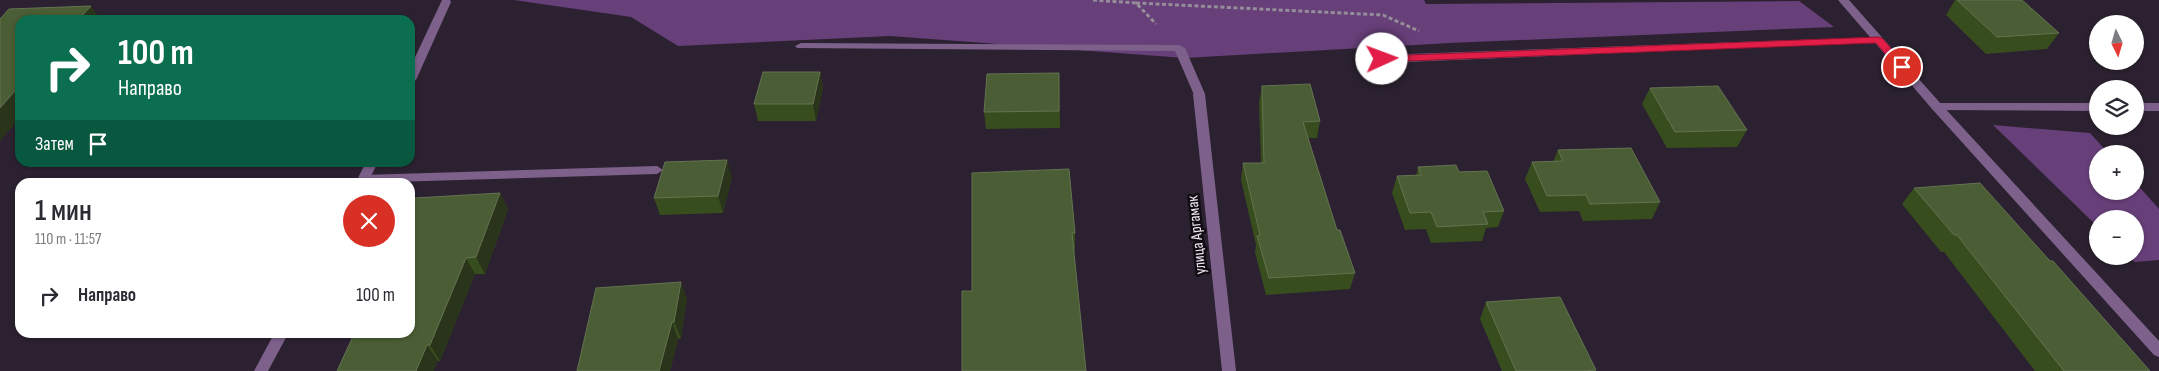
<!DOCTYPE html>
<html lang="ru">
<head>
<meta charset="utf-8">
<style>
	body { margin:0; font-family:"Sofia Sans Condensed",sans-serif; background:#f7f7f7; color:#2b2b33; height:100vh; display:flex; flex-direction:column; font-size:19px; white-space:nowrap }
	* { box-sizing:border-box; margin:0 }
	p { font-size:16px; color:#7c7c81 }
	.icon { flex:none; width:28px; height:28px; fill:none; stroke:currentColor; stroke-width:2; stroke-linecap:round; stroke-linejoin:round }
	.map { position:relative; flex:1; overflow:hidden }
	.sheet { position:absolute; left:15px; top:178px; width:400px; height:160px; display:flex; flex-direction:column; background:#fff; border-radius:15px; box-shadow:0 1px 4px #0004 }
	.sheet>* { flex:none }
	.top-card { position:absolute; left:15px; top:15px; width:400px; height:152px; border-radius:15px; box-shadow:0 1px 4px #0004; background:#0b6e4f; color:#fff; overflow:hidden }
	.needle { width:32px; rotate:175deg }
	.buttons { position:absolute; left:2089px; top:15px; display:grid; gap:10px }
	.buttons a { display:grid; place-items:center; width:55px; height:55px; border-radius:50%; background:#fff; box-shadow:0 1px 4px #0004; font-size:25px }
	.pin { position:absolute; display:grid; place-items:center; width:42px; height:42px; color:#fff; margin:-21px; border:2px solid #fff; border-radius:50%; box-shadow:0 1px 5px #0007 }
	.me { position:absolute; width:55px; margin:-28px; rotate:88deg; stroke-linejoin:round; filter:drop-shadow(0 0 4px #0008) }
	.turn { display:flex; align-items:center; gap:18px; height:105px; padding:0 20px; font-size:22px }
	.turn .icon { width:65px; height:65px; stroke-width:2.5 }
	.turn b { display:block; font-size:35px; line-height:42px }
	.then { display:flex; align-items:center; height:48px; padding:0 20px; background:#0003; gap:10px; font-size:19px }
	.round { display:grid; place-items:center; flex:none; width:52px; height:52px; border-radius:26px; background:#f7f7f7 }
	.head { display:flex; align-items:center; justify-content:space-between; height:85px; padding:0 20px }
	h1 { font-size:30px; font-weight:600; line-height:38px }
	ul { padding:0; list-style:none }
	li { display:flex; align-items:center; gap:15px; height:65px; padding:0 20px }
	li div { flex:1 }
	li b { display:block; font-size:19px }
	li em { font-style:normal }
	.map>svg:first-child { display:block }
	.forest { fill:#673f79 }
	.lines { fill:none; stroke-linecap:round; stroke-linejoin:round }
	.path { stroke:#958d99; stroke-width:3; stroke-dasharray:4 2.5; stroke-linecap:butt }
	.lane { fill:#7d618b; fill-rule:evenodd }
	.street { fill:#7d618b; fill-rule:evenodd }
	.wall { fill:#374d1d }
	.shaded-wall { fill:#2a341b }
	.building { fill:#4b5d34; stroke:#647352 }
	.route { fill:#e11d48; stroke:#92132f }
	.labels { text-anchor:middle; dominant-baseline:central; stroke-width:5; stroke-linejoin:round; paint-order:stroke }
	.street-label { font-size:16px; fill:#efe8f2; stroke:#110c13 }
</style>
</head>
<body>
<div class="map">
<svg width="2159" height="371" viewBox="0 0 2159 371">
	<rect width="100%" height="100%" fill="#2b2130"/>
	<!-- forest -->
	<g class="forest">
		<path d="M514 0H1424L1426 4 1799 1 1834 27 1450 43 1185 58 890 36 678 46 631 17Z"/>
		<path d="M1993 125 2090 133 2109 154H2098V191H2135V182L2159 209V260L2135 262 2129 256H2135V219H2098L2097 226Z"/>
	</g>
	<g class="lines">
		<!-- path -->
		<g class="path">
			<path d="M1093 0 1136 3 1156 24"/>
			<path d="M1136 3 1383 15 1419 31"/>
		</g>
		<!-- lane -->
		<g class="lane">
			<path d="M1879 37 1884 40 1883 42 1382 63 1376 59 1382 55Z"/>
			<path d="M801 43 1179 45 1185 48 1205 94 1199 98 1195 97 1175 51 797 48 795 46Z"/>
			<path d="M1937 103H2098V111L1933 110 1931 107Z"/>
			<rect x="2135" y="103" width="24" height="8"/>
			<path d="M657 166 663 170 657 174 392 182H361L358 179 364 175Z"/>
		</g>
		<!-- street -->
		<g class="street">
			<path d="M442 0H450L451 2 416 80 410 84V68Z"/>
			<path d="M1838 0H1849L1941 104 2159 341V357L2154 355 1933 110Z"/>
			<path d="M1199 90 1205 94 1236 371H1222L1193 94Z"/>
			<path d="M366 162H378L368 182H356Z"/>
			<path d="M275 332H289L268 371H254Z"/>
		</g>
	</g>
	<!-- wall -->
	<g class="wall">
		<path d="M1955 0H2022L2059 33 2047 49 1986 54 1946 15Z"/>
		<path d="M820 72 823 88 816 121H758L754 104Z"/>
		<path d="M1059 73 1060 128 986 129 984 112Z"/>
		<path d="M1262 86 1320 121 1317 138H1308L1337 230 1355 273 1350 289 1266 295 1255 252 1256 245 1241 180 1243 163H1261L1259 102Z"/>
		<path d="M1650 88 1747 130 1737 147 1667 148 1642 104Z"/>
		<path d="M1558 150 1660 202 1652 219 1583 221 1579 211 1540 212 1525 179 1532 162H1553Z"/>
		<path d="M1418 167 1459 172 1504 211 1498 227 1486 228 1482 241 1431 243 1426 229 1405 230 1392 193 1397 176H1416Z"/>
		<path d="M972 173 1075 233V251L972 291Z"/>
		<path d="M732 177 723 213 660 215 654 198Z"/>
		<path d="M1914 188 2050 261 2150 371H2035L1944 252H1941L1902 204Z"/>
		<path d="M500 193 508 209 485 274H475L440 361 337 371Z"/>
		<path d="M687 298 681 338 678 339 670 371H577Z"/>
		<path d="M1486 302 1596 370V371H1502L1480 319Z"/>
	</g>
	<!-- shaded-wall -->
	<g class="shaded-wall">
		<path d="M91 6 101 20H78Z"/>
		<path d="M820 72 823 88 816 121 813 104Z"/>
		<path d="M20 85V118L0 141V108Z"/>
		<path d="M727 160 732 177 723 213 718 196Z"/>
		<path d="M500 193 508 209 485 274 476 257Z"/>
		<path d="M466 258 475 274 440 361 430 345Z"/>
		<path d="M681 282 687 298 681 338 674 322Z"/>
		<path d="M672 322 678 339 670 371H659Z"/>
		<path d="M427 345 438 361 434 371H416Z"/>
	</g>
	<!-- building -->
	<g class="building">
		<path d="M1957 0H2022L2059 33 1997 37Z"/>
		<path d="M91 6 78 20H20V85L0 108V19L9 9Z"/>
		<path d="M763 72H820L813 104H754Z"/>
		<path d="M1059 73V111L984 112 987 74Z"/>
		<path d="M1310 84 1320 121 1303 122 1337 230H1340L1355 273 1269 278 1257 236 1260 235 1243 163H1264L1262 86Z"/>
		<path d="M1718 86 1747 130 1675 132 1650 88Z"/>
		<path d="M1631 148 1660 202 1590 204 1586 195 1547 196 1532 162 1563 161 1558 150Z"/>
		<path d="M727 160 718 196 654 198 665 162Z"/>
		<path d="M1456 165 1459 172 1487 171 1504 211 1483 212 1488 224 1437 227 1431 212 1410 213 1397 176 1421 175 1418 167Z"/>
		<path d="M1069 169 1075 233H1072L1086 371H962V291H972V173Z"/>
		<path d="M1980 183 2050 261H2053L2150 371H2064L1957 235H1954L1914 188Z"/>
		<path d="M500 193 476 257 466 258 430 345H427L416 371H337L355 332H410V210L415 198Z"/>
		<path d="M681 282 674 322H672L659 371H577L596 288Z"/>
		<path d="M1560 297 1596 370 1583 371H1516L1486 302Z"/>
	</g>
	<!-- route -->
	<path class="route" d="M1878 37 1882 38 1905 64V69H1898L1876 43 1382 62 1377 59 1382 56Z"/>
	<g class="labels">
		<!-- street labels -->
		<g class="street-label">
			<text transform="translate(1197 235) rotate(-96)">улица Аргамак</text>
		</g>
	</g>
</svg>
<div class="buttons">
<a><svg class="needle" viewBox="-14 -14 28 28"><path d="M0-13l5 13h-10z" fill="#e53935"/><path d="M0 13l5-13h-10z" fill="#7c7c81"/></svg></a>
<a><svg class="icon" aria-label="layers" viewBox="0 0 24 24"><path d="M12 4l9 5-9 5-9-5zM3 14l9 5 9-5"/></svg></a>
<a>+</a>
<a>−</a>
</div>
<div class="pin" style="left:1902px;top:67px;background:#d93025"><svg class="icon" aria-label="arrive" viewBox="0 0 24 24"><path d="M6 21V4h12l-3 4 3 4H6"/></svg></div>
<svg class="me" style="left:1382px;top:59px" viewBox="-20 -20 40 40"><circle r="19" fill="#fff"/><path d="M0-13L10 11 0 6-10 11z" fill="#e11d48"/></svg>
<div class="top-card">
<div class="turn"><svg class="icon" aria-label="right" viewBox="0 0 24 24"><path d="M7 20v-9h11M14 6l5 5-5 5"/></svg><div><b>100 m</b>Направо</div></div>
<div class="then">Затем<svg class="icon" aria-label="arrive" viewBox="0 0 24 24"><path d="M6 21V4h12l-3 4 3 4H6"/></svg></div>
</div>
<section class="sheet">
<div class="head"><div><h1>1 мин</h1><p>110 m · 11:57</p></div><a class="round" style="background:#d93025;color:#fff"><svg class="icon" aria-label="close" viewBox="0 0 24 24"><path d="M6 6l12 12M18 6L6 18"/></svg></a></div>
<ul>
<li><svg class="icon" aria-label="right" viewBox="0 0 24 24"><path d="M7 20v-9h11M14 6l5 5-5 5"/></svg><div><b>Направо</b></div><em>100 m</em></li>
</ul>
</section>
</div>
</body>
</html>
